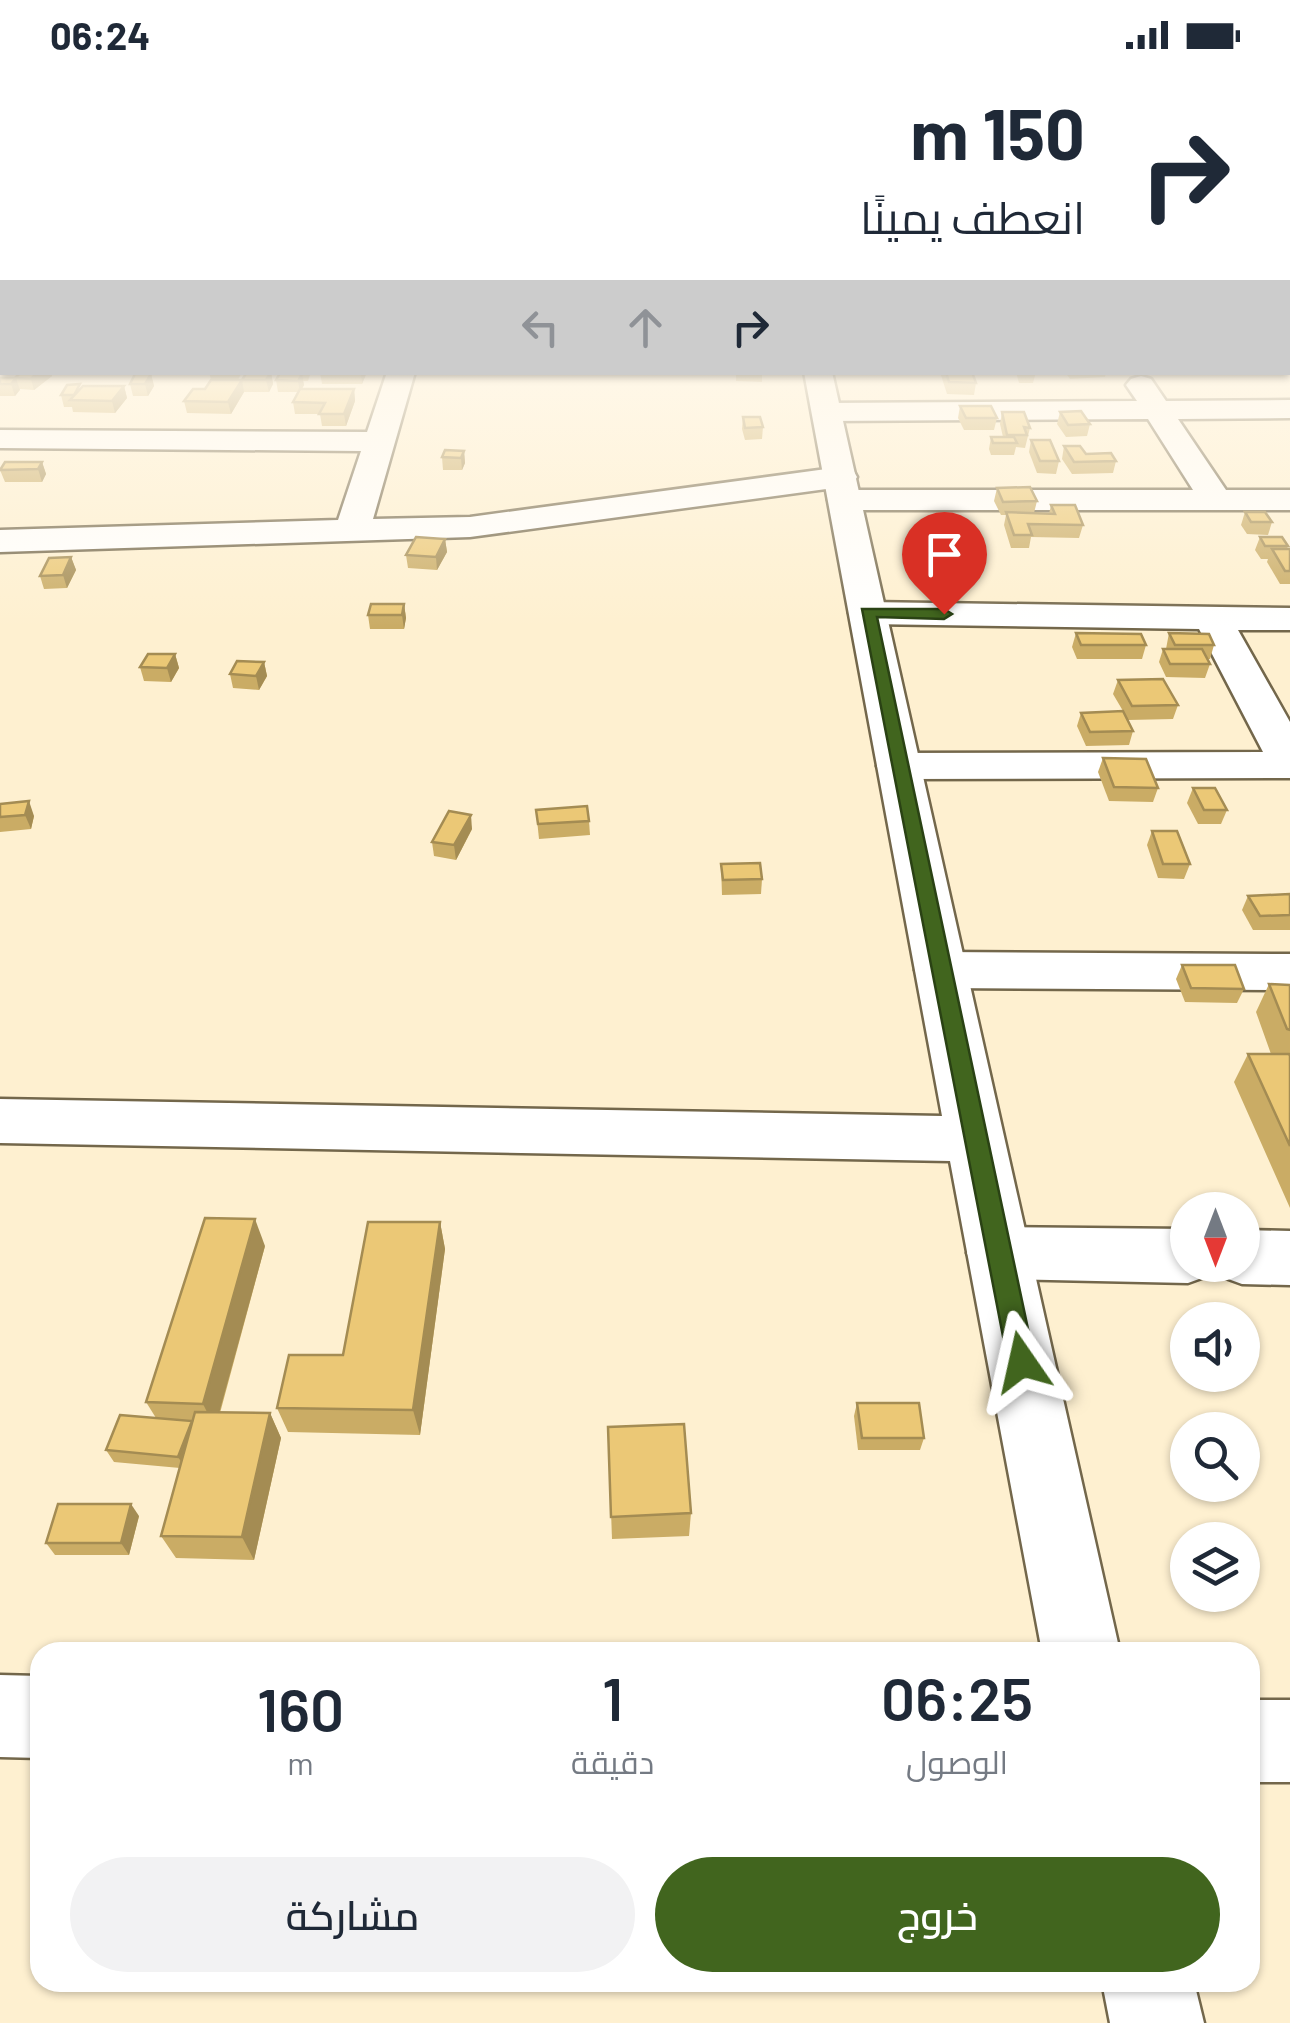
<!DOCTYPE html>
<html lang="ar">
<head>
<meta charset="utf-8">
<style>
	body { margin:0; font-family:Barlow,Cairo,sans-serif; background:#f2f2f3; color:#1f2937; direction:rtl; height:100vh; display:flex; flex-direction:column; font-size:38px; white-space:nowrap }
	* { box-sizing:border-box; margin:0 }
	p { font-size:32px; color:#747a83 }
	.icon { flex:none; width:55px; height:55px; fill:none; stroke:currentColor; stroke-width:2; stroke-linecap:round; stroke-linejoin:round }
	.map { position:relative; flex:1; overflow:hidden; direction:ltr }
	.drawer { position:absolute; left:30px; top:1572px; width:1230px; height:350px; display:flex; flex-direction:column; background:#fff; border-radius:30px; box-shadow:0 2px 8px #0004; direction:rtl }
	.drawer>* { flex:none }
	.hud { position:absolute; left:0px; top:0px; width:1290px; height:305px; box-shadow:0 2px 8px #0004; direction:rtl; background:#fff; color:#1f2937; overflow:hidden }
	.needle { width:65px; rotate:180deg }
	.tools { position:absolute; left:1170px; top:1122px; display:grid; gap:20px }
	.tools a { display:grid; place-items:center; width:90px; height:90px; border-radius:50%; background:#fff; box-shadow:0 2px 8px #0004; font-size:50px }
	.pin { position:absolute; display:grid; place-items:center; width:85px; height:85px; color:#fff; margin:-102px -42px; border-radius:50% 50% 50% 0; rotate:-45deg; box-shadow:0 0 10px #0007 }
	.pin .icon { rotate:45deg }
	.me { position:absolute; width:110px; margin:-55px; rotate:349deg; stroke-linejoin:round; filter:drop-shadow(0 0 8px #0008) }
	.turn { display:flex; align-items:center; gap:35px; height:210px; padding:0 40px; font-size:45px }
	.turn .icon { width:130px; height:130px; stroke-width:2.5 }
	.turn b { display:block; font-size:70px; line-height:85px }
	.lanes { display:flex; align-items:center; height:95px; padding:0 40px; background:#0003; justify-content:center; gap:50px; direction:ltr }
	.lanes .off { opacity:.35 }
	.eta { display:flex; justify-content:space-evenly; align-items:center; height:170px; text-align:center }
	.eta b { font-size:60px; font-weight:600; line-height:70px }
	.action { display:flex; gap:20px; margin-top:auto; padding:20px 40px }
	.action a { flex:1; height:115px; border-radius:60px; background:#41651e; color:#fff; font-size:40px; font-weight:600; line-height:115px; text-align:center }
	.action a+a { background:#f2f2f3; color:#1f2937 }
	.status { display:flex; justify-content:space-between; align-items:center; height:70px; padding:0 50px; background:#fff; direction:ltr }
	.status svg { height:28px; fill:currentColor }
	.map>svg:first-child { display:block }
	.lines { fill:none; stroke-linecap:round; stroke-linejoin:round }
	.minor-casing { stroke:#73674b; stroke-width:5 }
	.tertiary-casing { stroke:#73674b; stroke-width:5 }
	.minor { fill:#fff; fill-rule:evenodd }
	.tertiary { fill:#fff; fill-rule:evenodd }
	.wall { fill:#caac65 }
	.shaded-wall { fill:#a48c53 }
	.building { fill:#ebc876; stroke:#a48c53; stroke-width:2.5 }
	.route { fill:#41651e; stroke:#2a4214; stroke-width:2.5 }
</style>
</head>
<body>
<div class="status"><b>06:24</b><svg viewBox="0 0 49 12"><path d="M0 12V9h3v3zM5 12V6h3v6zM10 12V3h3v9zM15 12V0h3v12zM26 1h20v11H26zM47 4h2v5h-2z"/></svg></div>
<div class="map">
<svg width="1290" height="1953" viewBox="0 0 1290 1953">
	<rect width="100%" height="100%" fill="#fef0d0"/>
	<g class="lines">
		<!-- minor casing -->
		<g class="minor-casing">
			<g id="minor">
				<rect x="0" y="283" width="2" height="12"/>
				<path d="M387 302H415L373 449 470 447 841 397 853 400 857 407 853 414 841 417 470 467 0 482V460L338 450 361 381 0 378V360L367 362Z"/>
				<path d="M1141 306 1151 309 1166 331 1290 330V348L1178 349 1226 420H1290V440H845L833 437 828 430 833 423 845 420H1193L1148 349 827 351 816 348 812 342 816 336 827 333 1137 331 1126 315 1131 309Z"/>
				<path d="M868 532 1290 538V560H1238L1290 652V708L899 709 883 705 877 696 883 687 899 683 1263 682 1199 559 868 554 855 551 849 543 855 535Z"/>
				<path d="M941 882 1290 884V920L941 918 923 913 915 900 923 887Z"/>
				<path d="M999 1157 1188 1159V1195H1242V1160L1290 1161V1215L1242 1214 1220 1206 1215 1196 1210 1205 1188 1213 999 1209 977 1202 967 1183 977 1164Z"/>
				<path d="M0 1605 40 1606V1688L0 1687Z"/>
				<rect x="1250" y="1630" width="40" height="82"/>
			</g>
		</g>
		<!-- tertiary casing -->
		<g class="tertiary-casing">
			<g id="tertiary">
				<path d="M804 302H832L1120 1582H1042L950 1091 0 1073V1029L942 1046Z"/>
				<path d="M1102 1912H1194L1204 1953H1110Z"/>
			</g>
		</g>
		<!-- minor -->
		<use href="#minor" class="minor"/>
		<!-- tertiary -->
		<use href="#tertiary" class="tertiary"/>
	</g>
	<!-- wall -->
	<g class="wall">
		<path d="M21 302H51L52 306 34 320 20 319 15 326H0V308H15Z"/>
		<path d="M209 302H242L238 310H242L271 302 273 314 269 322H244L231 344 187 343 184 331 205 319 211 310Z"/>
		<path d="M286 302H311L308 311H303L304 315 302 319H354L355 331 346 356H322L320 344H295L293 332 298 322H278L276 310Z"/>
		<path d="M320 302H367L362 314H322Z"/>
		<path d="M736 302H762V312L736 311Z"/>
		<path d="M940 302H972L976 313 974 325 947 324Z"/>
		<path d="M1016 302H1036L1033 313H1019Z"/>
		<path d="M1065 302H1106L1105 307 1070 309Z"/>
		<path d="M151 304 154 316 148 326H133L130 314Z"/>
		<path d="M124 316 127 328 115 343 73 342 72 337H64L61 325 81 318Z"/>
		<path d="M960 336 997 348 994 360H964L958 348Z"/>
		<path d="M1002 342 1030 358 1025 378 1016 377 1014 385H991L989 379 991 367H1003L1000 354Z"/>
		<path d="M1060 342 1090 354 1087 366 1066 367 1057 354Z"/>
		<path d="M743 347 763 357 762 369 745 370 742 359Z"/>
		<path d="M1031 370 1059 391 1056 404 1037 403 1029 382Z"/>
		<path d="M1064 376 1086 384 1116 391 1113 403 1072 404 1062 389Z"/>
		<path d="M464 381 465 393 462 400H443L442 387Z"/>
		<path d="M42 392 46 404 42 412H5L0 400Z"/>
		<path d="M997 418 1037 431 1034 443 1049 444 1051 435 1083 455 1079 468 1031 467 1029 478H1011L1004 455 1006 445H1001L994 431Z"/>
		<path d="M1245 442 1272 452 1268 465 1247 464 1241 455Z"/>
		<path d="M1260 467 1288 476 1287 479H1290V514H1280L1267 492 1268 489H1261L1255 480Z"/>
		<path d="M445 469 447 482 437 500 408 498 406 485Z"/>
		<path d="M71 487 76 500 67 518 44 519 40 506Z"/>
		<path d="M404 534 406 548 404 559H370L368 545Z"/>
		<path d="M1076 563 1146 575 1142 589H1077L1072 577Z"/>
		<path d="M1169 563 1214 575 1210 589H1207L1210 594 1205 608 1166 607 1159 592 1163 579H1166Z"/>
		<path d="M175 584 179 598 171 612 144 611 140 597Z"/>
		<path d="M264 592 267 606 259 620 233 618 230 604Z"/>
		<path d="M1118 610 1178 635 1173 649 1128 650 1133 661 1129 675 1086 676 1077 656 1081 643 1123 641 1113 624Z"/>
		<path d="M1103 688 1158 718 1153 732 1109 731 1098 702Z"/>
		<path d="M1193 718 1227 740 1221 754H1198L1187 733Z"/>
		<path d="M0 734 34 746 31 759 0 762Z"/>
		<path d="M536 740 589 751 590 765 539 769Z"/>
		<path d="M472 759 456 790 434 786 432 772Z"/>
		<path d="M1152 761 1190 794 1184 809 1158 808 1147 775Z"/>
		<path d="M721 794 762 809 761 824 722 825Z"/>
		<path d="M1290 824V860H1253L1242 840 1248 826Z"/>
		<path d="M1182 895 1244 919 1237 933 1185 932 1176 909Z"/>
		<path d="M1269 914 1290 915V1138L1234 1012 1248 984H1271L1256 942Z"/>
		<path d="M440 1152 445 1179 420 1365 288 1362 277 1338 343 1285Z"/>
		<path d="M265 1176 220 1343H270L281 1368 254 1490 176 1488 161 1466 180 1398 114 1392 106 1380 156 1348 146 1332Z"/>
		<path d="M857 1333 924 1368 920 1380H858L854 1346Z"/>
		<path d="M608 1357 691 1443 689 1466 612 1469Z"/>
		<path d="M139 1446 129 1485H55L46 1473Z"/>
	</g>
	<!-- shaded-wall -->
	<g class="shaded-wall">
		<path d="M38 302H51L52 306 34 320 31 309Z"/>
		<path d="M271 302 273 314 269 322 266 310Z"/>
		<path d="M367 302 362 314 361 303Z"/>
		<path d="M151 304 154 316 148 326 145 314Z"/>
		<path d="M302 304 304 315 300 322 298 311Z"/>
		<path d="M16 308 20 320 15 326 11 314Z"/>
		<path d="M242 310 244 322 231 344 228 332Z"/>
		<path d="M124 316 127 328 115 343 112 331Z"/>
		<path d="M354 319 355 331 346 356 344 344Z"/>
		<path d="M464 381 465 393 462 400 461 388Z"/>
		<path d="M42 392 46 404 42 412 38 399Z"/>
		<path d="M445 469 447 482 437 500 436 487Z"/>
		<path d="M71 487 76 500 67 518 63 505Z"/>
		<path d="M404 534 406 548 404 559 402 545Z"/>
		<path d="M175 584 179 598 171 612 167 598Z"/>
		<path d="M264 592 267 606 259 620 256 606Z"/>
		<path d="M29 731 34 746 31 759 25 745Z"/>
		<path d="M471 745 472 759 456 790 454 775Z"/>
		<path d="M255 1149 265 1176 215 1358 203 1334Z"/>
		<path d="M440 1152 445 1179 420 1365 413 1340Z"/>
		<path d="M270 1343 281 1368 254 1490 242 1467Z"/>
		<path d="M192 1351 186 1399 178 1387Z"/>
		<path d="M131 1434 139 1446 129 1485 121 1473Z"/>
	</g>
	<!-- building -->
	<g class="building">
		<path d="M21 302H38L31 309 15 308Z"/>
		<path d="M247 302H271L266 310H242Z"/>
		<path d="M946 302H972L976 313 949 312Z"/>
		<path d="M280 303 302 304 298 311 276 310Z"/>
		<path d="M135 304H151L145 314H130Z"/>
		<path d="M0 308H16L11 314H0Z"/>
		<path d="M211 310H242L228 332 184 331 193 319H205Z"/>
		<path d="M80 314 74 325H61L67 315Z"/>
		<path d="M83 316H124L112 331 70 330Z"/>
		<path d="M300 319H354L344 344H319L325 333 293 332Z"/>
		<path d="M960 336H991L997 348H966Z"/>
		<path d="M1081 341 1090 354 1068 355 1060 342Z"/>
		<path d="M1002 342H1024L1030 358 1024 357 1027 365H1007Z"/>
		<path d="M743 347H760L763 357 745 358Z"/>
		<path d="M991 367H1014L1017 373H993Z"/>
		<path d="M1031 370H1050L1059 391H1040Z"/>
		<path d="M1064 376H1080L1086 384 1111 383 1116 391 1074 392Z"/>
		<path d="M445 380 464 381 461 388 442 387Z"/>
		<path d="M5 392H42L38 399 0 400Z"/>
		<path d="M1030 417 1037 431 1003 432 997 418Z"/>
		<path d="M1051 435H1075L1083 455 1028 454 1032 465H1014L1006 442 1055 444Z"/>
		<path d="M1245 442H1265L1272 452H1251Z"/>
		<path d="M416 467 445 469 436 487 406 485Z"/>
		<path d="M1260 467H1282L1288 476H1265Z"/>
		<path d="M1272 479H1290V501H1285Z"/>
		<path d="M71 487 63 505 40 506 49 488Z"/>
		<path d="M371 534H404L402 545H368Z"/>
		<path d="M1076 563 1141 564 1146 575H1081Z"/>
		<path d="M1169 563 1209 564 1214 575H1175Z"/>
		<path d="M1163 579H1202L1210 594H1170Z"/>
		<path d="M148 584H175L167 598 140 597Z"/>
		<path d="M237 591 264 592 256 606 230 604Z"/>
		<path d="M1163 609 1178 635 1132 636 1118 610Z"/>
		<path d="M1123 641 1133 661 1090 662 1081 643Z"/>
		<path d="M1103 688 1146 689 1158 718 1114 717Z"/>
		<path d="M1193 718H1215L1227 740H1204Z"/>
		<path d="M29 731 25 745 0 747V734Z"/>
		<path d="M587 736 589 751 538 754 536 740Z"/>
		<path d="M449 741 471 745 454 775 432 772Z"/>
		<path d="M1152 761H1177L1190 794H1163Z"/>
		<path d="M760 793 762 809 723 810 721 794Z"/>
		<path d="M1290 824V845L1260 846 1248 826Z"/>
		<path d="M1182 895H1235L1244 919 1191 918Z"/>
		<path d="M1269 914 1290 915V960L1287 959Z"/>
		<path d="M1248 984H1289L1290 986V1076Z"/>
		<path d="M205 1148 255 1149 203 1334 146 1332Z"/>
		<path d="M368 1152H440L413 1340 277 1338 289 1285H343Z"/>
		<path d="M857 1333H919L924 1368H862Z"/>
		<path d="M195 1342 270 1343 242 1467 161 1466Z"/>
		<path d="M120 1345 192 1351 178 1387 106 1380Z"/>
		<path d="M684 1354 691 1443 611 1447 608 1357Z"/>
		<path d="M58 1434H131L121 1473H46Z"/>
	</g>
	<!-- sky -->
	<linearGradient id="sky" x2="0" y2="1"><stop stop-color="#7cbcf1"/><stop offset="0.51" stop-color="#fff8ea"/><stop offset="1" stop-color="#fff8ea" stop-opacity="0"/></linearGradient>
	<rect width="1290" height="557" fill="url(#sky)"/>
	<!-- route -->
	<path class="route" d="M862 539H944L952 544 944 549 877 547 1035 1292 1031 1301 1022 1304 1012 1301 1008 1292Z"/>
</svg>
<div class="tools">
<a><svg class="needle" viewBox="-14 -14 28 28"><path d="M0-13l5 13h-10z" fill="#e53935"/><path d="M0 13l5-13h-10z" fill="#747a83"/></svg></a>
<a><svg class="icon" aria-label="sound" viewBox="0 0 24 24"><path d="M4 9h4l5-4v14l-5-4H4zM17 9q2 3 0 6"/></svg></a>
<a><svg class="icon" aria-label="search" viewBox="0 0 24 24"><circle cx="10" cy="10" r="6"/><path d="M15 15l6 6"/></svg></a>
<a><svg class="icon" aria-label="layers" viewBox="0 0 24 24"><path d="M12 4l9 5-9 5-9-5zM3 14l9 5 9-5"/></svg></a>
</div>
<div class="pin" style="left:944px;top:544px;background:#d93025"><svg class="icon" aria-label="arrive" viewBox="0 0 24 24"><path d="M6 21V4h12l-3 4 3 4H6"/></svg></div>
<svg class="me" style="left:1022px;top:1292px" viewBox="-20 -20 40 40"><path d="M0-17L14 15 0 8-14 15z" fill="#41651e" stroke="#fff" stroke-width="4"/></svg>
<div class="hud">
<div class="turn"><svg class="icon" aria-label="right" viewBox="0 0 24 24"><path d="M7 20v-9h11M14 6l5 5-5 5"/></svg><div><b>150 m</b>انعطف يمينًا</div></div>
<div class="lanes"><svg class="icon off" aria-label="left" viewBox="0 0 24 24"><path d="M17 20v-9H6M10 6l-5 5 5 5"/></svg><svg class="icon off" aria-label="ahead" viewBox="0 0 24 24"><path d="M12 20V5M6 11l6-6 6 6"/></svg><svg class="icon" aria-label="right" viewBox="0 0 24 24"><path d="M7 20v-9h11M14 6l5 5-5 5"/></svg></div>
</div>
<section class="drawer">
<div class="eta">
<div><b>06:25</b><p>الوصول</p></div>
<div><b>1</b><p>دقيقة</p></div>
<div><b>160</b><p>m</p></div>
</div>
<div class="action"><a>خروج</a><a>مشاركة</a></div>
</section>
</div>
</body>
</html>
